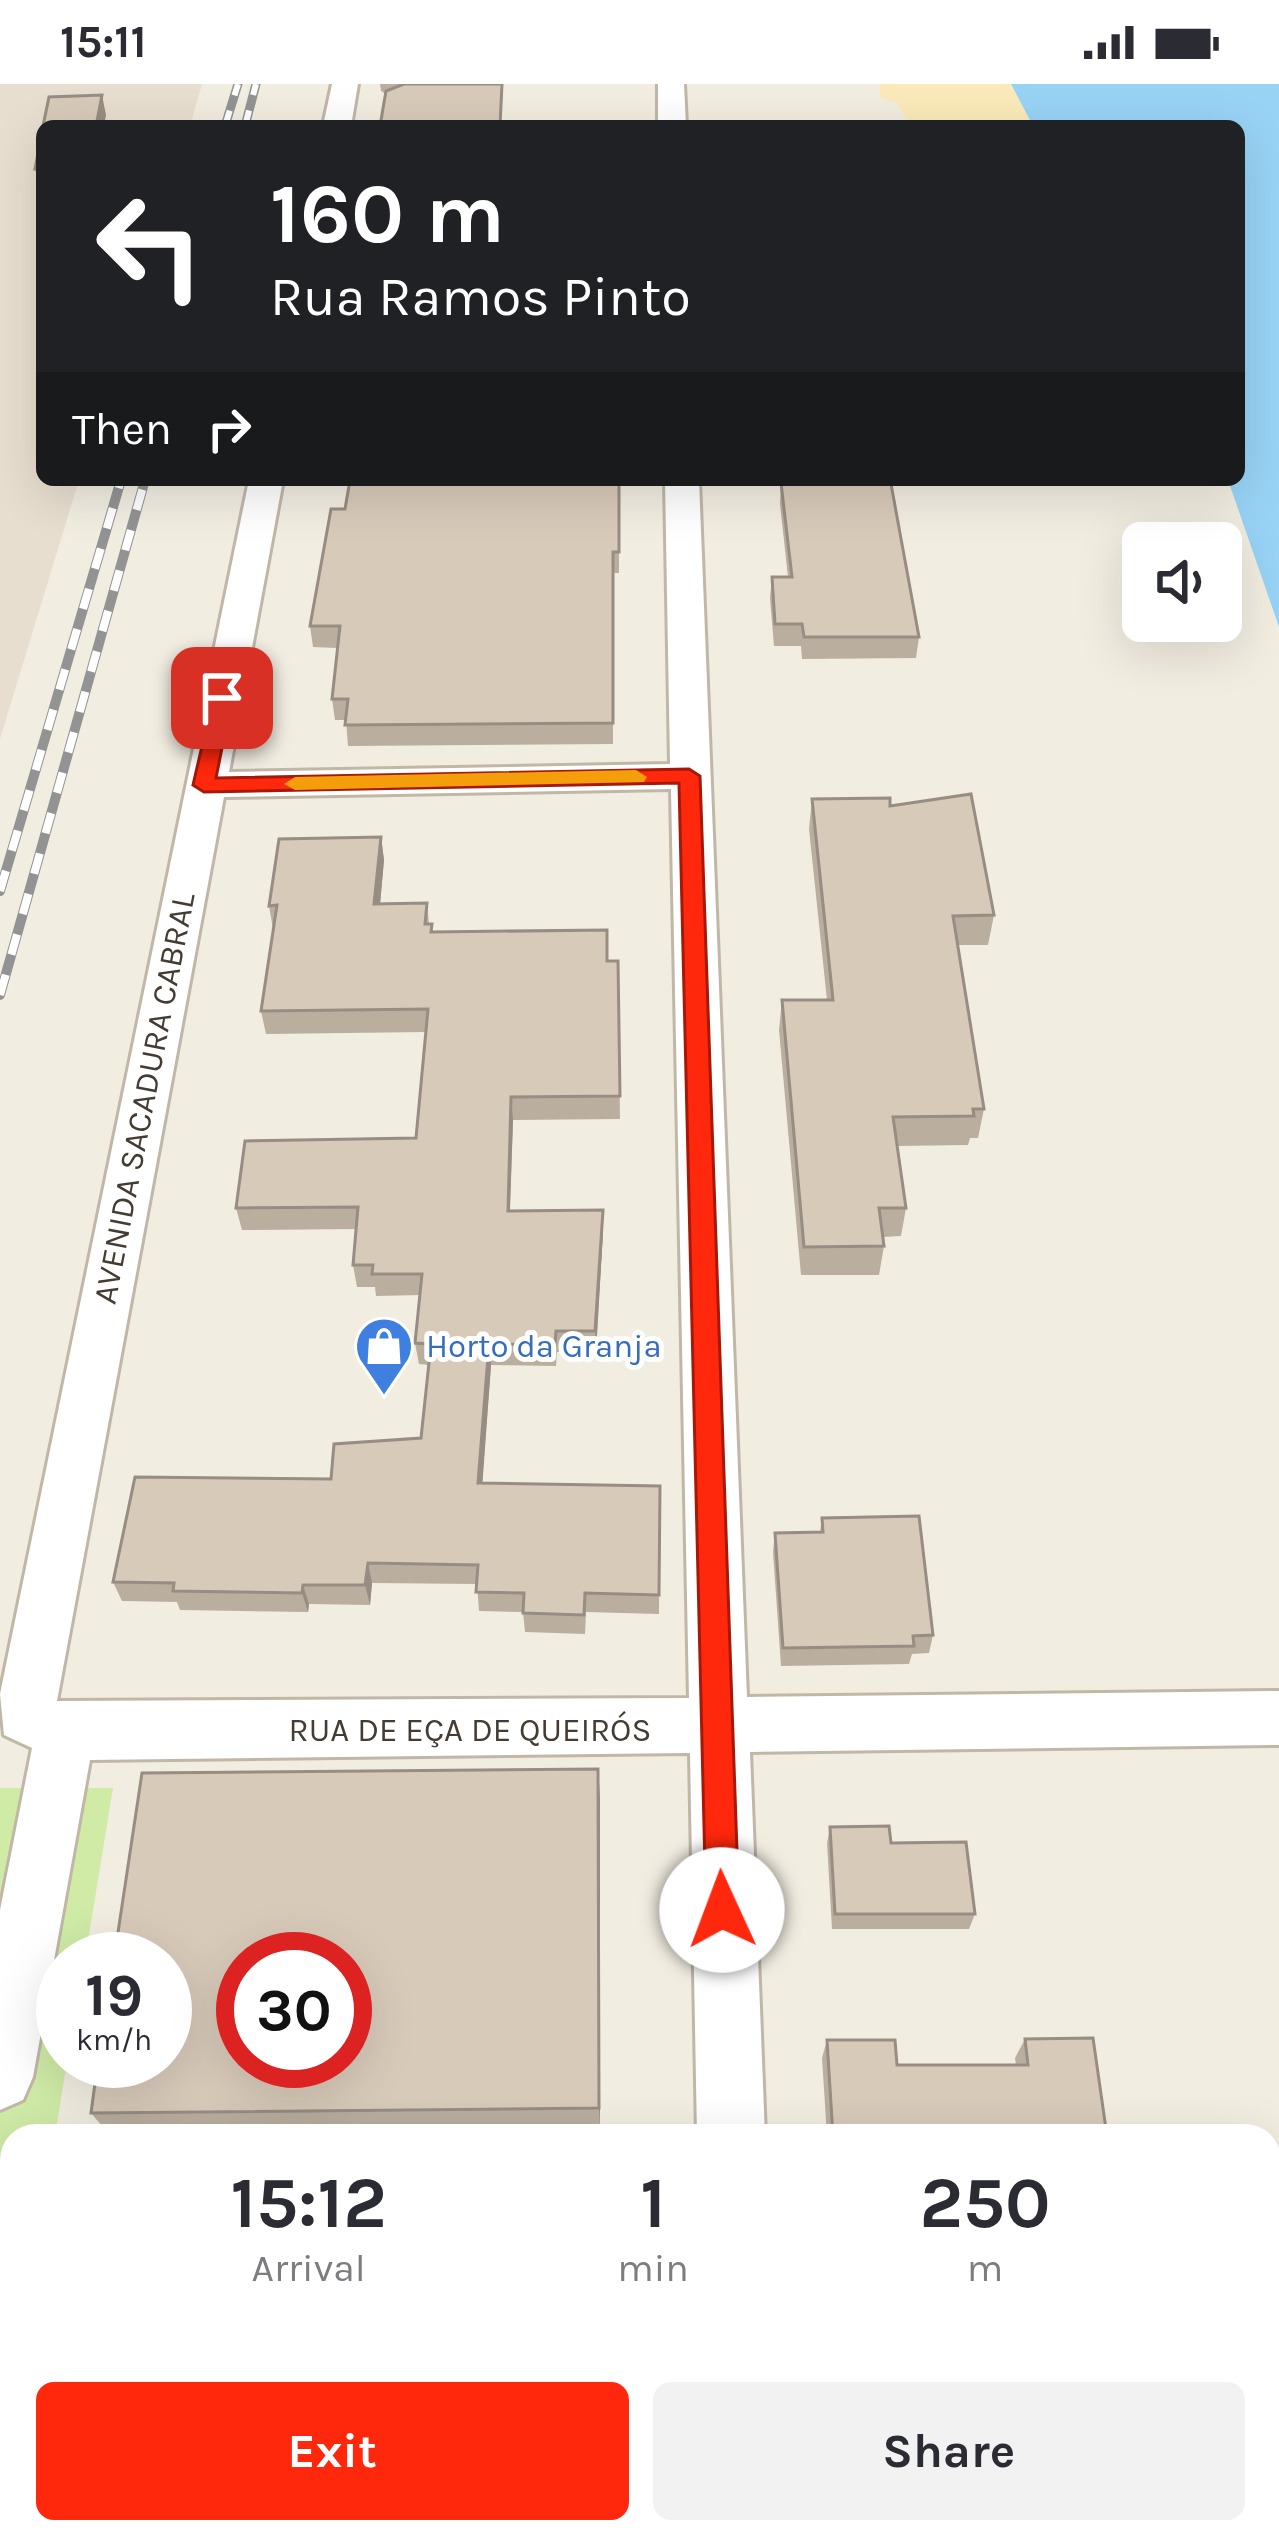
<!DOCTYPE html>
<html lang="en">
<head>
<meta charset="utf-8">
<style>
	body { margin:0; font-family:Karla,sans-serif; background:#f2f2f3; color:#2b2b33; height:100vh; display:flex; flex-direction:column; font-size:45px; white-space:nowrap }
	* { box-sizing:border-box; margin:0 }
	p { font-size:39px; color:#7c7c81 }
	.icon { flex:none; width:66px; height:66px; fill:none; stroke:currentColor; stroke-width:2; stroke-linecap:round; stroke-linejoin:round }
	.map { position:relative; flex:1; overflow:hidden }
	.sheet { position:absolute; left:0px; top:2040px; width:1281px; height:420px; display:flex; flex-direction:column; background:#fff; border-radius:36px 36px 0 0; box-shadow:0 12px 48px #0002 }
	.sheet>* { flex:none }
	.guide { position:absolute; left:36px; top:36px; width:1209px; height:366px; border-radius:18px; box-shadow:0 12px 48px #0002; background:#202124; color:#fff; overflow:hidden }
	.controls { position:absolute; left:1122px; top:438px; display:grid; gap:24px }
	.controls a { display:grid; place-items:center; width:120px; height:120px; border-radius:18px; background:#fff; box-shadow:0 12px 48px #0002; font-size:60px }
	.speed { position:absolute; left:36px; top:1848px; display:flex; gap:24px; font-size:60px; font-weight:700; text-align:center }
	.speed>* { display:grid; place-content:center; width:156px; height:156px; border-radius:50%; background:#fff; box-shadow:0 12px 48px #0002; line-height:1 }
	.speed small { font-size:30px; font-weight:400 }
	.speed .limit { border:18px solid #d22; background:#fff; color:#111 }
	.pin { position:absolute; display:grid; place-items:center; width:102px; height:102px; color:#fff; margin:-51px; border-radius:24px; box-shadow:0 6px 18px #0006 }
	.me { position:absolute; width:132px; margin:-66px; rotate:358deg; stroke-linejoin:round; filter:drop-shadow(0 0 9px #0008) }
	.turn { display:flex; align-items:center; gap:42px; height:252px; padding:0 36px; font-size:54px }
	.turn .icon { width:156px; height:156px; stroke-width:2.5 }
	.turn b { display:block; font-size:84px; line-height:102px }
	.then { display:flex; align-items:center; height:114px; padding:0 36px; background:#0003; gap:24px; font-size:45px }
	.eta { display:flex; justify-content:space-evenly; align-items:center; height:204px; text-align:center }
	.eta b { font-size:72px; font-weight:700; line-height:84px }
	.primary-button { display:flex; gap:24px; margin-top:auto; padding:24px 36px }
	.primary-button a { flex:1; height:138px; border-radius:18px; background:#ff270c; color:#fff; font-size:48px; font-weight:700; line-height:138px; text-align:center }
	.primary-button a+a { background:#f2f2f3; color:#2b2b33 }
	.status { display:flex; justify-content:space-between; align-items:center; height:84px; padding:0 60px; background:#fff; direction:ltr }
	.status svg { height:33px; fill:currentColor }
	.map>svg:first-child { display:block }
	.residential { fill:#e7decf }
	.green { fill:#cfeba6 }
	.sand { fill:#fbeab9 }
	.water { fill:#98d3f5 }
	.lines { fill:none; stroke-linecap:round; stroke-linejoin:round }
	.minor-casing { stroke:#c1b7a7; stroke-width:6 }
	.minor { fill:#fff; fill-rule:evenodd }
	.rail-far1-casing { stroke:#939393; stroke-width:9 }
	.rail-casing { stroke:#939393; stroke-width:10 }
	.rail-far1 { stroke:#fff; stroke-width:6; stroke-dasharray:16; stroke-linecap:butt }
	.rail { stroke:#fff; stroke-width:8; stroke-dasharray:21; stroke-linecap:butt }
	.wall { fill:#baae9f }
	.shaded-wall { fill:#978d82 }
	.building { fill:#d8cab9; stroke:#978d82; stroke-width:3; fill-rule:evenodd }
	.route { fill:#ff270c; stroke:#a61908; stroke-width:3 }
	.slow { fill:#f59e0b }
	.labels { text-anchor:middle; dominant-baseline:central; stroke-width:10; stroke-linejoin:round; paint-order:stroke }
	.street-label { font-size:33px; fill:#443c32; stroke:#fff }
	.shop-label { font-size:33px; fill:#366cbe; stroke:#fff; text-anchor:start }
</style>
</head>
<body>
<div class="status"><b>15:11</b><svg viewBox="0 0 49 12"><path d="M0 12V9h3v3zM5 12V6h3v6zM10 12V3h3v9zM15 12V0h3v12zM26 1h20v11H26zM47 4h2v5h-2z"/></svg></div>
<div class="map">
<svg width="1279" height="2460" viewBox="0 0 1279 2460">
	<rect width="100%" height="100%" fill="#f2ede1"/>
	<!-- residential -->
	<g class="residential">
		<path d="M0 0H202L190 42H42V396H79L0 655Z"/>
		<path d="M51 2448H675V2460H49Z"/>
	</g>
	<!-- green -->
	<path class="green" d="M0 1704H113L85 1875H63V1977H67L55 2052H12V2305L0 2376Z"/>
	<!-- sand -->
	<path class="sand" d="M879 0H1165L1190 42H910L897 19 881 14Z"/>
	<!-- water -->
	<path class="water" d="M1011 0H1279V543L1228 396H1239V42H1033Z"/>
	<g class="lines">
		<!-- minor casing -->
		<g class="minor-casing">
			<g id="minor">
				<path d="M332 0H358L351 42H323Z"/>
				<path d="M658 0H684L686 42H658Z"/>
				<path d="M249 396H283L229 688 670 680 665 396H699L747 1613 1279 1607V1661L750 1668 765 2052H697L690 1669 90 1676 33 1993 23 2016 0 2026V1826L32 1664 4 1651 0 1610ZM671 705 689 1614 57 1617 224 713Z"/>
				<rect x="0" y="2084" width="12" height="68"/>
				<path d="M707 2448H783L784 2460H708Z"/>
			</g>
		</g>
		<!-- minor -->
		<use href="#minor" class="minor"/>
		<!-- rail-far1 casing -->
		<g class="rail-far1-casing">
			<g id="rail-far1">
				<path d="M225 42 238 0"/>
				<path d="M245 42 256 0"/>
			</g>
		</g>
		<!-- rail casing -->
		<g class="rail-casing">
			<g id="rail">
				<path d="M0 807 121 396"/>
				<path d="M0 911 145 396"/>
			</g>
		</g>
		<!-- rail-far1 -->
		<use href="#rail-far1" class="rail-far1"/>
		<!-- rail -->
		<use href="#rail" class="rail"/>
	</g>
	<!-- wall -->
	<g class="wall">
		<path d="M380 0H503V13L386 10 381 7Z"/>
		<path d="M42 48V105H40L35 85Z"/>
		<path d="M619 396V489H613V660L348 662 346 636H335L332 615 337 564 313 563 310 542 345 425Z"/>
		<path d="M781 399 919 553 916 574 802 575 801 562H774L770 514 772 493H788L780 420Z"/>
		<path d="M812 715 890 722 994 831 988 861H958L984 1025 978 1054H970L968 1061 897 1062 906 1124 901 1152 883 1153 884 1162 879 1191H801L779 946 782 916H827L809 745Z"/>
		<path d="M381 753 384 776 380 820 427 819 429 840 433 848 608 877H618L620 1035 513 1036 510 1127 603 1126V1148L596 1268H557L556 1282 491 1281 482 1399 660 1402 659 1530 586 1528 585 1550 525 1548 523 1528 479 1527 477 1500 372 1499 370 1521 309 1520 308 1528 180 1526 177 1518 122 1517 113 1498 421 1354 429 1281 419 1280 415 1259 420 1211 376 1212 375 1203H357L353 1181 356 1145 242 1146 236 1124 416 1054 426 948 266 950 261 927 273 845 269 822Z"/>
		<path d="M822 1434 933 1551 929 1569 912 1570 909 1580 781 1582 773 1468 775 1449 820 1448Z"/>
		<path d="M598 1685 600 2044 108 2049 91 2029Z"/>
		<path d="M830 1743 891 1759 975 1830 969 1845H832L827 1759Z"/>
		<path d="M1025 1955 1107 2052H827L822 1974 827 1956 897 1981H1016L1015 1974Z"/>
		<path d="M1279 2289V2460H1058L1057 2448H1269Z"/>
	</g>
	<!-- shaded-wall -->
	<g class="shaded-wall">
		<path d="M102 11 106 31 104 42H96Z"/>
		<path d="M381 753 384 776 378 843 374 820Z"/>
		<path d="M511 1013 513 1036 509 1149 508 1127Z"/>
		<path d="M603 1126V1148L596 1268 595 1247Z"/>
		<path d="M489 1260 491 1281 481 1419 478 1399Z"/>
		<path d="M368 1479 372 1499 370 1521 365 1501Z"/>
		<path d="M303 1501 309 1520 308 1528 302 1509Z"/>
		<path d="M598 1685 600 1713V2044L599 2024Z"/>
		<path d="M287 2448H295L294 2460H286Z"/>
	</g>
	<!-- building -->
	<g class="building">
		<path d="M404 0H502L500 42H380L386 7Z"/>
		<path d="M102 11 96 42H43L49 13Z"/>
		<path d="M42 48V84L35 85Z"/>
		<path d="M350 396H619V468H613V639L345 641 348 615H332L340 542H310L331 425H345Z"/>
		<path d="M781 399 891 400 919 553H804L802 540H775L772 493H792Z"/>
		<path d="M971 710 994 831 953 832 984 1025H973L974 1032 893 1033 906 1124H879L884 1162 804 1163 782 916H833L812 715 890 714V722Z"/>
		<path d="M381 753 374 820 427 819 425 840H432L431 848 607 846V877H618L620 1012 511 1013 508 1127 603 1126 595 1247H556L555 1261 489 1260 478 1399 660 1402 659 1511 585 1509 584 1531 523 1529 524 1509 476 1508 478 1481 368 1479 365 1501H303L302 1509 173 1507 174 1499 113 1498 135 1393 331 1395 334 1360 421 1354 431 1260 415 1259 422 1190H372L373 1181H353L358 1123 236 1124 245 1057 416 1054 428 925 261 927 277 821 269 822 279 755Z"/>
		<path d="M919 1432 933 1551 913 1552 914 1562 783 1564 775 1449 823 1448 822 1434Z"/>
		<path d="M598 1685 599 2024 91 2029 98 1977H165V1875H114L142 1689ZM243 1875H345V1977H243Z"/>
		<path d="M889 1742 891 1759 966 1758 975 1830H835L830 1743Z"/>
		<path d="M1093 1954 1107 2052H833L827 1956H895L897 1981H1028L1025 1955Z"/>
		<path d="M1269 2262H1274L1279 2289V2458L1072 2460 1070 2448H1269Z"/>
		<path d="M38 2448H287L286 2460H36Z"/>
		<path d="M515 2448H675L676 2460H514Z"/>
	</g>
	<!-- route -->
	<path class="route" d="M214 610 232 614 216 694 689 685 700 692 739 1826 734 1837 722 1842 710 1837 706 1826 679 699 204 708 193 701Z"/>
	<!-- slow -->
	<path class="slow" d="M636 686 647 693 644 698 295 706 284 700 295 693Z"/>
	<!-- icons -->
	<defs>
		<g id="shop-pin" transform="scale(3)"><path d="M0 17L-7.5 6A9.5 9.5 0 1 1 7.5 6Z" fill="#3f7fe0" stroke="#fff"/><path d="M-5-2.5h2.3a2.7 3.5 0 0 1 5.4 0H5L5.5 6h-11ZM-1.5-2.5h3a1.5 2.3 0 0 0-3 0Z" fill="#fff"/></g>
	</defs>
	<g fill-rule="evenodd">
		<use href="#shop-pin" x="384" y="1262"/>
	</g>
	<g class="labels">
		<!-- street labels -->
		<g class="street-label">
			<text transform="translate(144 1014) rotate(-79)">AVENIDA SACADURA CABRAL</text>
			<text x="470" y="1646">RUA DE EÇA DE QUEIRÓS</text>
		</g>
		<!-- shop labels -->
		<g class="shop-label">
			<text x="426" y="1262">Horto da Granja</text>
		</g>
	</g>
</svg>
<div class="controls">
<a><svg class="icon" aria-label="sound" viewBox="0 0 24 24"><path d="M4 9h4l5-4v14l-5-4H4zM17 9q2 3 0 6"/></svg></a>
</div>
<div class="speed"><div>19<small>km/h</small></div><div class="limit">30</div></div>
<div class="pin" style="left:222px;top:614px;background:#d93025"><svg class="icon" aria-label="arrive" viewBox="0 0 24 24"><path d="M6 21V4h12l-3 4 3 4H6"/></svg></div>
<svg class="me" style="left:722px;top:1826px" viewBox="-20 -20 40 40"><circle r="19" fill="#fff"/><path d="M0-13L10 11 0 6-10 11z" fill="#ff270c"/></svg>
<div class="guide">
<div class="turn"><svg class="icon" aria-label="left" viewBox="0 0 24 24"><path d="M17 20v-9H6M10 6l-5 5 5 5"/></svg><div><b>160 m</b>Rua Ramos Pinto</div></div>
<div class="then">Then<svg class="icon" aria-label="right" viewBox="0 0 24 24"><path d="M7 20v-9h11M14 6l5 5-5 5"/></svg></div>
</div>
<section class="sheet">
<div class="eta">
<div><b>15:12</b><p>Arrival</p></div>
<div><b>1</b><p>min</p></div>
<div><b>250</b><p>m</p></div>
</div>
<div class="primary-button"><a>Exit</a><a>Share</a></div>
</section>
</div>
</body>
</html>
